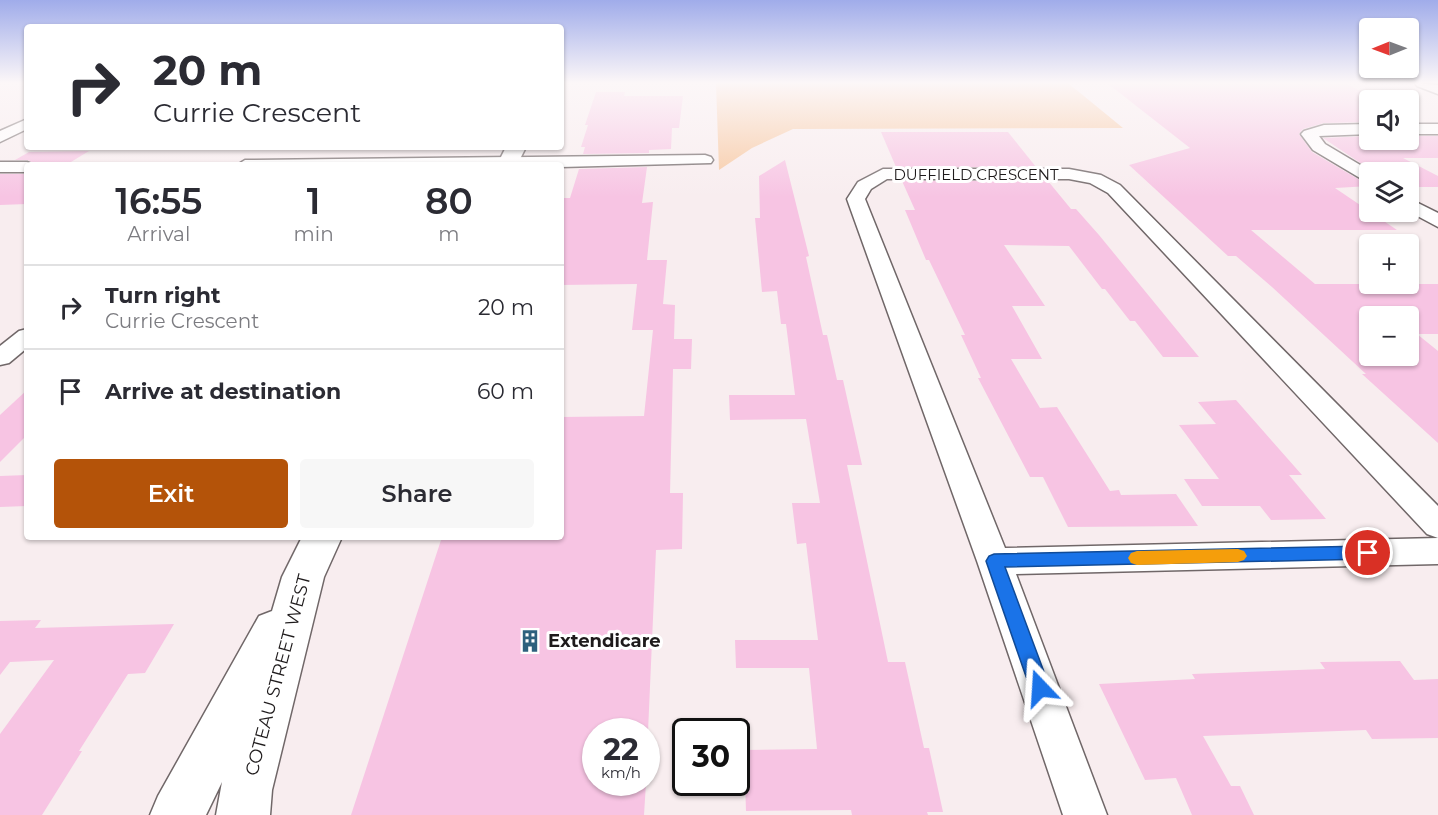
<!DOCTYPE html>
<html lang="en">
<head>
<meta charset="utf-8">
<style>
	body { margin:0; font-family:Montserrat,sans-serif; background:#f7f7f7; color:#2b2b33; height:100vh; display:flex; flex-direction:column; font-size:22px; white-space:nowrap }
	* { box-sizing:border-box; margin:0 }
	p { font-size:20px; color:#7c7c81 }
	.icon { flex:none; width:33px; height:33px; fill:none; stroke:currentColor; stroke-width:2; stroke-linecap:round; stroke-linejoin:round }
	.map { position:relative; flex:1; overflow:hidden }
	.details { position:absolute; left:24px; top:162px; width:540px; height:378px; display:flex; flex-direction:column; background:#fff; border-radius:6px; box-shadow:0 2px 4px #0004 }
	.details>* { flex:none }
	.top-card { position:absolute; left:24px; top:24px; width:540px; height:126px; border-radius:6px; box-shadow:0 2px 4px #0004; background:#fff; color:#2b2b33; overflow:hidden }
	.needle { width:39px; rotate:269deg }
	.controls { position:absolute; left:1359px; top:18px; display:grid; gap:12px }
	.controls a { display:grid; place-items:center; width:60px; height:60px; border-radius:6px; background:#fff; box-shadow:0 2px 4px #0004; font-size:30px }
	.speed { position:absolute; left:582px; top:718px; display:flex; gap:12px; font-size:30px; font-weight:700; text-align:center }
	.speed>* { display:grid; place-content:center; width:78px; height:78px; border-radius:50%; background:#fff; box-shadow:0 2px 4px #0004; line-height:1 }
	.speed small { font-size:15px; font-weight:400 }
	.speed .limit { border:3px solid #111; border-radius:9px; background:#fff; color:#111 }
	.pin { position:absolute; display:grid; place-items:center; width:51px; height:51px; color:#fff; margin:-26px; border:3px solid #fff; border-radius:50%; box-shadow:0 2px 6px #0007 }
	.me { position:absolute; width:66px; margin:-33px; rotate:340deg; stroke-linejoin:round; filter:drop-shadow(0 0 4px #0008) }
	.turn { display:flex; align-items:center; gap:21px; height:126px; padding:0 30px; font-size:27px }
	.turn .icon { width:78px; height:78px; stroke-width:2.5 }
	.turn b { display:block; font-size:42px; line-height:51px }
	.eta { display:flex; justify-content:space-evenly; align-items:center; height:102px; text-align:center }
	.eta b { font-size:36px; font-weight:600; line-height:42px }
	.action { display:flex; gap:12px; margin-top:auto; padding:12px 30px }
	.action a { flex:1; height:69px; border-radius:6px; background:#b45309; color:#fff; font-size:24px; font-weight:600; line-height:69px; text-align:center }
	.action a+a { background:#f7f7f7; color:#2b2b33 }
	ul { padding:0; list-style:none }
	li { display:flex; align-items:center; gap:18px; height:84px; padding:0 30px; border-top:2px solid #e1e1e2 }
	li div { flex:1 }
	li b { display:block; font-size:22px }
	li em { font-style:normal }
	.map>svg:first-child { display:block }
	.green { fill:#f7c8a1 }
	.building { fill:#f7c4e3; fill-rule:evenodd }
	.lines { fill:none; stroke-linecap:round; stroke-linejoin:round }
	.minor-casing { stroke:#706768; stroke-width:3 }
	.tertiary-casing { stroke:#706768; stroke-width:3 }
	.minor { fill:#fff; fill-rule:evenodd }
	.tertiary { fill:#fff; fill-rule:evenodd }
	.route { fill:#1a73e8; stroke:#114b97; stroke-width:1.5 }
	.slow { fill:#f59e0b }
	.labels { text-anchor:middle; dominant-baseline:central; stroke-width:6; stroke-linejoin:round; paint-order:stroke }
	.street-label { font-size:15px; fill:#1e1a1b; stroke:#fff }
	.near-poi-label { font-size:18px; font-weight:bold; fill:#1e1a1b; stroke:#fff; text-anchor:start }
	.near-street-label { font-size:18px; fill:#1e1a1b; stroke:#fff }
</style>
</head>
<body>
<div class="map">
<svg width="1438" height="815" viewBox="0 0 1438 815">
	<rect width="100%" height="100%" fill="#f8edef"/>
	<!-- green -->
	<path class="green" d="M716 83H1068L1123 128 793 129 752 148 719 170Z"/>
	<!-- building -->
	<g class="building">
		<path d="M1107 83H1344L1380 100H1370V122L1324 123 1303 129 1299 134 1312 152 1370 186 1335 188 1397 230H1251L1315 284H1438V334H1417L1438 351V443L1362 374H1366L1272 287 1236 256H1228L1129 165 1190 148ZM1370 316H1408V356H1370Z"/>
		<path d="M596 92H625L624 96H683L679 128H672L671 149 649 150V153L583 154 585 147H581L588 125H585Z"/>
		<path d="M881 132H1008L1036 167H896Z"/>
		<path d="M1370 136V140H1408V136H1438V158H1403L1438 176V187H1408V172H1374L1323 138Z"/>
		<path d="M89 151 66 165H36L28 160H15L29 152Z"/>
		<path d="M785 160 809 256 806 257 823 335H827L837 380H843L862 465H847L888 662H905L924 748H929L943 812H927L928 815H852L851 810 746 811 744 750 817 749 809 668H736L735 640H818L806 543 797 544 792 503H820L806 419 730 420 729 395H795L786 324H781L777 291 762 292 755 218H760L759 176Z"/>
		<path d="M647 167 642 203 653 202 647 260H667L663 304 675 305 674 339H692L691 369H673L670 493H683L682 549 656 550 648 732H596V783H646L644 815H351L442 537H561V417L644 416 653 330H632L637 284 561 285V198H570L579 169Z"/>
		<path d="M0 174H27V204L0 205Z"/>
		<path d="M902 181H1048L1071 209H1076L1099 235 1199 357H1163L1135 321H1130L1105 289H1102L1069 246 1004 245 1045 306H1012L1042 359H1011L1040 408 1057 407 1110 491 1119 490 1121 495 1176 494 1198 526 1068 527 1043 477H1030L978 378H981L961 335H965L929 260H926L905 210H915Z"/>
		<path d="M27 390V435L0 462V415Z"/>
		<path d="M1236 400 1302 475H1289L1326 519 1271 520 1260 506H1202L1184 479H1219L1179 425 1216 424 1198 402Z"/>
		<path d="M27 475V506L0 507V476Z"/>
		<path d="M41 620 35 628 174 624 145 673 128 674 79 751H82L42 815H0V734L54 660 10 662 0 675V621Z"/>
		<path d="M1400 661 1414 680 1438 679V738L1372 739 1366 730 1203 736 1231 786H1240L1254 815H1192L1176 778 1145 780 1099 684 1195 679 1192 674 1325 669 1320 662Z"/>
	</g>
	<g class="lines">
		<!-- minor casing -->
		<g class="minor-casing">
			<g id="minor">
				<path d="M1415 83 1438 85V94L1417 86Z"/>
				<path d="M27 119V129L0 142V131Z"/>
				<path d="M1370 124V134L1319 136 1325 144 1372 172H1370V184L1313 150 1301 134 1304 131 1324 125Z"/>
				<rect x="1408" y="124" width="30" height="10"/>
				<path d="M705 155 711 157 713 160 711 163 561 167 237 165 245 160Z"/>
				<path d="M0 162H27L34 165H27V172H0Z"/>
				<path d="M883 169H1069L1101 175 1120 185 1438 506V538L1427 534 1108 193 1090 183 1069 179H887L871 189 865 199 1005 548 1438 538V564L1016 574 1107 815H1063L977 561 847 199 858 182Z"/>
				<path d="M1408 198 1438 213V227L1408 211Z"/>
				<path d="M27 329V348L9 363 0 365V346L19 331Z"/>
			</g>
		</g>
		<!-- tertiary casing -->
		<g class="tertiary-casing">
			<g id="tertiary">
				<path d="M506 147H526L517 165H497Z"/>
				<path d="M302 537H342L324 577 272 790 270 815H216L222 782 206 815H150L158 796 259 616 272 611 282 577Z"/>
			</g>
		</g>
		<!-- minor -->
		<use href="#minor" class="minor"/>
		<!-- tertiary -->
		<use href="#tertiary" class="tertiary"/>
	</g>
	<!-- sky -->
	<linearGradient id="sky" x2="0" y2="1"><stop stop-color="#a0acea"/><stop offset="0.42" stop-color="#fcf7f8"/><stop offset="1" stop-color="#fcf7f8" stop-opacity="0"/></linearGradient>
	<rect width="1438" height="197" fill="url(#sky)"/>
	<!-- route -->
	<path class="route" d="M1368 546 1374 548 1376 553 1374 557 1368 559 1005 567 1050 688 1047 694 1040 697 1033 694 1030 688 986 561 989 556 994 554Z"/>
	<!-- slow -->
	<path class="slow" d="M1238 549 1244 551 1247 556 1244 560 1238 562 1137 565 1131 563 1128 558 1131 553 1137 551Z"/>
	<!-- icons -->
	<defs>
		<g id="building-bare" transform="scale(1.8)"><path d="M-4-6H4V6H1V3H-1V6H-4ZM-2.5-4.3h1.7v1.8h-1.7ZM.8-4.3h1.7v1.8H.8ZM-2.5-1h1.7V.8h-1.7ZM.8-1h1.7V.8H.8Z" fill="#2d607d" stroke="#fff" stroke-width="2.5" paint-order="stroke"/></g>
	</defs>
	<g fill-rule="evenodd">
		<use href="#building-bare" x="530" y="641"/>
	</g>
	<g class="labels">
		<!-- street labels -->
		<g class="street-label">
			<text x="976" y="174">DUFFIELD CRESCENT</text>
		</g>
		<!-- near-poi labels -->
		<g class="near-poi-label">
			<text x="548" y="641">Extendicare</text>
		</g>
		<!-- near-street labels -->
		<g class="near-street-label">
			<text transform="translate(278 675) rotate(-75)">COTEAU STREET WEST</text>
		</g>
	</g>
</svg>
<div class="controls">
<a><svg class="needle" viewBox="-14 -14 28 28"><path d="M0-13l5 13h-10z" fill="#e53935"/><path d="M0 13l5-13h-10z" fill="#7c7c81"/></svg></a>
<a><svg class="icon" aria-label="sound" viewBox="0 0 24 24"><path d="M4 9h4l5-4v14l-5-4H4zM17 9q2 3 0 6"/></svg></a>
<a><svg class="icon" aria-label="layers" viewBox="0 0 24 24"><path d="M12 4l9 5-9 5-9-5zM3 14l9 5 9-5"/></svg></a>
<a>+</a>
<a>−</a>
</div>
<div class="speed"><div>22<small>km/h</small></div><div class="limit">30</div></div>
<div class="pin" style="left:1368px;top:553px;background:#d93025"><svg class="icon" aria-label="arrive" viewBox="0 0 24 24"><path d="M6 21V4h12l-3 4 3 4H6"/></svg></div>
<svg class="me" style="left:1040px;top:688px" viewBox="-20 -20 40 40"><path d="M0-17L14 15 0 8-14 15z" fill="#1a73e8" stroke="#fff" stroke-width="4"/></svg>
<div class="top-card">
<div class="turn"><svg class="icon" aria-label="right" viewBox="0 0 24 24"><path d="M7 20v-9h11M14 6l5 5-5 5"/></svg><div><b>20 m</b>Currie Crescent</div></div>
</div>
<section class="details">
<div class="eta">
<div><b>16:55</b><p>Arrival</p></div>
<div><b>1</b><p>min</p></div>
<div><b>80</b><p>m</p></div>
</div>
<ul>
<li><svg class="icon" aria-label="right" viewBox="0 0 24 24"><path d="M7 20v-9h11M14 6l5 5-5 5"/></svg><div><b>Turn right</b><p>Currie Crescent</p></div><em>20 m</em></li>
<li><svg class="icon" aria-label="arrive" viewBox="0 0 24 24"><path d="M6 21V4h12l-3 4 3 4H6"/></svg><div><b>Arrive at destination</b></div><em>60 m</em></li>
</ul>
<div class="action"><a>Exit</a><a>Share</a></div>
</section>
</div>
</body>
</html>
